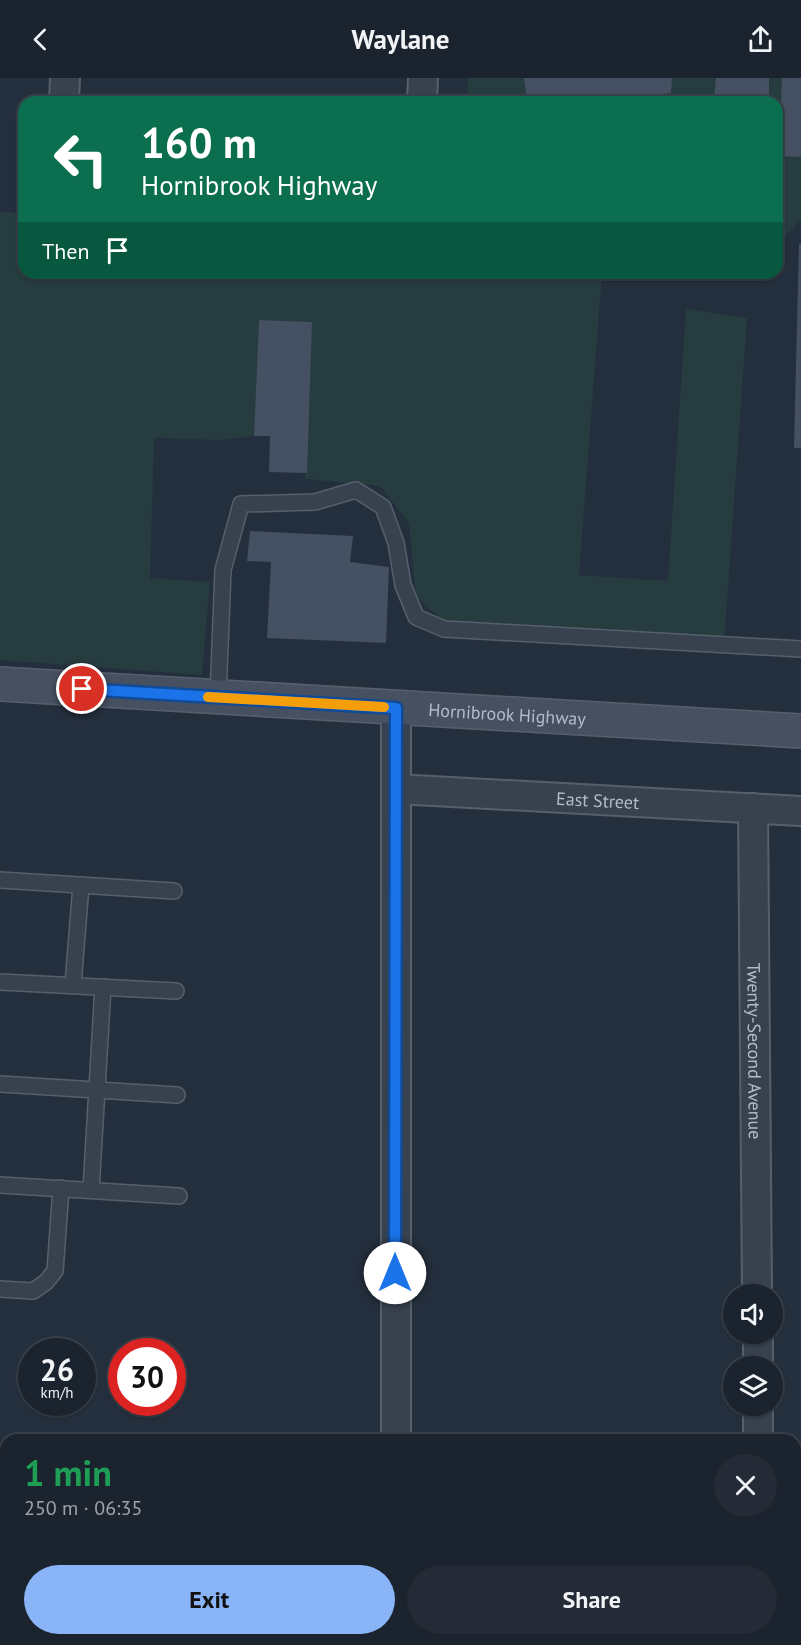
<!DOCTYPE html>
<html lang="en">
<head>
<meta charset="utf-8">
<style>
	body { margin:0; font-family:"PT Sans",sans-serif; background:#242b36; color:#f1f3f6; height:100vh; display:flex; flex-direction:column; font-size:22px; white-space:nowrap }
	* { box-sizing:border-box; margin:0 }
	p { font-size:20px; color:#a0a4aa }
	.icon { flex:none; width:33px; height:33px; fill:none; stroke:currentColor; stroke-width:2; stroke-linecap:round; stroke-linejoin:round }
	.map { position:relative; flex:1; overflow:hidden }
	.side { position:absolute; left:0px; top:1356px; width:801px; height:212px; display:flex; flex-direction:column; background:#1b232e; border-radius:18px 18px 0 0; box-shadow:0 2px 4px #0004,0 0 0 2px #39404a }
	.side>* { flex:none }
	.top-card { position:absolute; left:18px; top:18px; width:765px; height:183px; border-radius:18px; box-shadow:0 2px 4px #0004,0 0 0 2px #39404a; background:#0b6e4f; color:#fff; overflow:hidden }
	.controls { position:absolute; left:723px; top:1206px; display:grid; gap:12px }
	.controls a { display:grid; place-items:center; width:60px; height:60px; border-radius:50%; background:#1b232e; box-shadow:0 2px 4px #0004,0 0 0 2px #39404a; font-size:30px }
	.speed { position:absolute; left:18px; top:1260px; display:flex; gap:12px; font-size:30px; font-weight:700; text-align:center }
	.speed>* { display:grid; place-content:center; width:78px; height:78px; border-radius:50%; background:#1b232e; box-shadow:0 2px 4px #0004,0 0 0 2px #39404a; line-height:1 }
	.speed small { font-size:15px; font-weight:400 }
	.speed .limit { border:9px solid #d22; background:#fff; color:#111 }
	.pin { position:absolute; display:grid; place-items:center; width:51px; height:51px; color:#fff; margin:-26px; border:3px solid #fff; border-radius:50%; box-shadow:0 2px 6px #0007 }
	.me { position:absolute; width:66px; margin:-33px; rotate:0deg; stroke-linejoin:round; filter:drop-shadow(0 0 4px #0008) }
	.turn { display:flex; align-items:center; gap:21px; height:126px; padding:0 24px; font-size:27px }
	.turn .icon { width:78px; height:78px; stroke-width:2.5 }
	.turn b { display:block; font-size:42px; line-height:51px }
	.then { display:flex; align-items:center; height:57px; padding:0 24px; background:#0003; gap:12px; font-size:22px }
	.round { display:grid; place-items:center; flex:none; width:63px; height:63px; border-radius:32px; background:#242b36 }
	.overview { display:flex; align-items:center; justify-content:space-between; height:102px; padding:0 24px }
	h1 { font-size:36px; font-weight:700; line-height:45px; color:#1e9e55 }
	.cta { display:flex; gap:12px; margin-top:auto; padding:12px 24px }
	.cta a { flex:1; height:69px; border-radius:36px; background:#8ab4f8; color:#111; font-size:24px; font-weight:700; line-height:69px; text-align:center }
	.cta a+a { background:#242b36; color:#f1f3f6 }
	header { display:flex; justify-content:space-between; align-items:center; height:78px; padding:0 24px; background:#1b232e; font-size:27px; font-weight:700 }
	.map>svg:first-child { display:block }
	.green { fill:#263c3f }
	.building { fill:#455162 }
	.lines { fill:none; stroke-linecap:round; stroke-linejoin:round }
	.service-casing { stroke:#565f6c; stroke-width:18 }
	.minor-casing { stroke:#565f6c; stroke-width:32 }
	.secondary-casing { stroke:#565f6c; stroke-width:36 }
	.service { stroke:#38414e; stroke-width:15 }
	.minor { stroke:#38414e; stroke-width:28 }
	.secondary { stroke:#465061; stroke-width:33 }
	.route-casing { stroke:#114b97; stroke-width:15 }
	.route { stroke:#1a73e8; stroke-width:10 }
	.slow { stroke:#f59e0b; stroke-width:10 }
	.labels { text-anchor:middle; dominant-baseline:central; stroke-width:4.5; stroke-linejoin:round; paint-order:stroke }
	.street-label { font-size:18px; fill:#b4bcc9; stroke:#1d2633 }
</style>
</head>
<body>
<header><svg class="icon" aria-label="back" viewBox="0 0 24 24"><path d="M15 5l-7 7 7 7"/></svg>Waylane<svg class="icon" aria-label="share" viewBox="0 0 24 24"><path d="M12 15V3M7 8l5-5 5 5M5 13v7h14v-7"/></svg></header>
<div class="map">
<svg width="801" height="1567" viewBox="0 0 801 1567">
	<rect width="100%" height="100%" fill="#242f3e"/>
	<!-- green -->
	<g class="green">
		<path d="M468 0H801V142L777 167V24H467Z"/>
		<path d="M0 134 24 135V195H602L579 497 668 503 686 231 747 240 724 566 446 545 416 519 409 445 380 408 305 401 312 244 260 242 254 358 220 362 154 360 150 500 210 504 202 597 0 582Z"/>
	</g>
	<!-- building -->
	<g class="building">
		<path d="M524 0H672L671 15 655 17 654 24H527Z"/>
		<path d="M716 0H769V24H714Z"/>
		<path d="M782 0H801V79L779 78Z"/>
		<path d="M799 166H801V370H794Z"/>
		<path d="M259 242 312 244 307 395 269 394 270 358H254Z"/>
		<path d="M250 453 353 458 350 484 389 489 386 565 267 560 271 484 247 483Z"/>
	</g>
	<g class="lines">
		<!-- service casing -->
		<g class="service-casing">
			<g id="service">
				<path d="M218 619 223 492 241 426 315 424 356 412 383 429 396 465 403 507 416 539 444 551 801 571"/>
				<path d="M0 802 174 813"/>
				<path d="M0 904 176 913"/>
				<path d="M73 907 81 807"/>
				<path d="M0 1006 177 1017"/>
				<path d="M0 1107 179 1118"/>
				<path d="M91 1112 103 909"/>
				<path d="M0 1211 33 1213 46 1204 55 1193 61 1110"/>
			</g>
		</g>
		<!-- minor casing -->
		<g class="minor-casing">
			<g id="minor">
				<path d="M422 23 423 0"/>
				<path d="M64 24 65 0"/>
				<path id="s1" d="M396 711 801 733"/>
				<path id="s2" d="M753 730 757 1216"/>
				<path d="M758 1256V1288"/>
				<path d="M758 1328V1362"/>
				<path d="M396 1362V630"/>
				<path d="M91 1562 96 1567"/>
				<path d="M396 1562V1567"/>
				<path d="M760 1562V1567"/>
			</g>
		</g>
		<!-- secondary casing -->
		<g class="secondary-casing">
			<g id="secondary">
				<path id="s3" d="M0 606 801 653"/>
			</g>
		</g>
		<!-- service -->
		<use href="#service" class="service"/>
		<!-- minor -->
		<use href="#minor" class="minor"/>
		<!-- secondary -->
		<use href="#secondary" class="secondary"/>
	</g>
	<g class="lines">
		<!-- route casing -->
		<g class="route-casing">
			<path id="route" d="M82 611 396 630 395 1195"/>
		</g>
		<!-- route -->
		<use href="#route" class="route"/>
		<!-- slow -->
		<path class="slow" d="M208 619 384 629"/>
	</g>
	<g class="labels">
		<!-- street labels -->
		<g class="street-label">
			<text stroke="none"><textPath href="#s3" startOffset="508">Hornibrook Highway</textPath></text>
			<text stroke="none"><textPath href="#s1" startOffset="202">East Street</textPath></text>
			<text stroke="none"><textPath href="#s2" startOffset="243">Twenty-Second Avenue</textPath></text>
		</g>
	</g>
</svg>
<div class="controls">
<a><svg class="icon" aria-label="sound" viewBox="0 0 24 24"><path d="M4 9h4l5-4v14l-5-4H4zM17 9q2 3 0 6"/></svg></a>
<a><svg class="icon" aria-label="layers" viewBox="0 0 24 24"><path d="M12 4l9 5-9 5-9-5zM3 14l9 5 9-5"/></svg></a>
</div>
<div class="speed"><div>26<small>km/h</small></div><div class="limit">30</div></div>
<div class="pin" style="left:82px;top:611px;background:#d93025"><svg class="icon" aria-label="arrive" viewBox="0 0 24 24"><path d="M6 21V4h12l-3 4 3 4H6"/></svg></div>
<svg class="me" style="left:395px;top:1195px" viewBox="-20 -20 40 40"><circle r="19" fill="#fff"/><path d="M0-13L10 11 0 6-10 11z" fill="#1a73e8"/></svg>
<div class="top-card">
<div class="turn"><svg class="icon" aria-label="left" viewBox="0 0 24 24"><path d="M17 20v-9H6M10 6l-5 5 5 5"/></svg><div><b>160 m</b>Hornibrook Highway</div></div>
<div class="then">Then<svg class="icon" aria-label="arrive" viewBox="0 0 24 24"><path d="M6 21V4h12l-3 4 3 4H6"/></svg></div>
</div>
<section class="side">
<div class="overview"><div><h1>1 min</h1><p>250 m · 06:35</p></div><a class="round"><svg class="icon" aria-label="close" viewBox="0 0 24 24"><path d="M6 6l12 12M18 6L6 18"/></svg></a></div>
<div class="cta"><a>Exit</a><a>Share</a></div>
</section>
</div>
</body>
</html>
